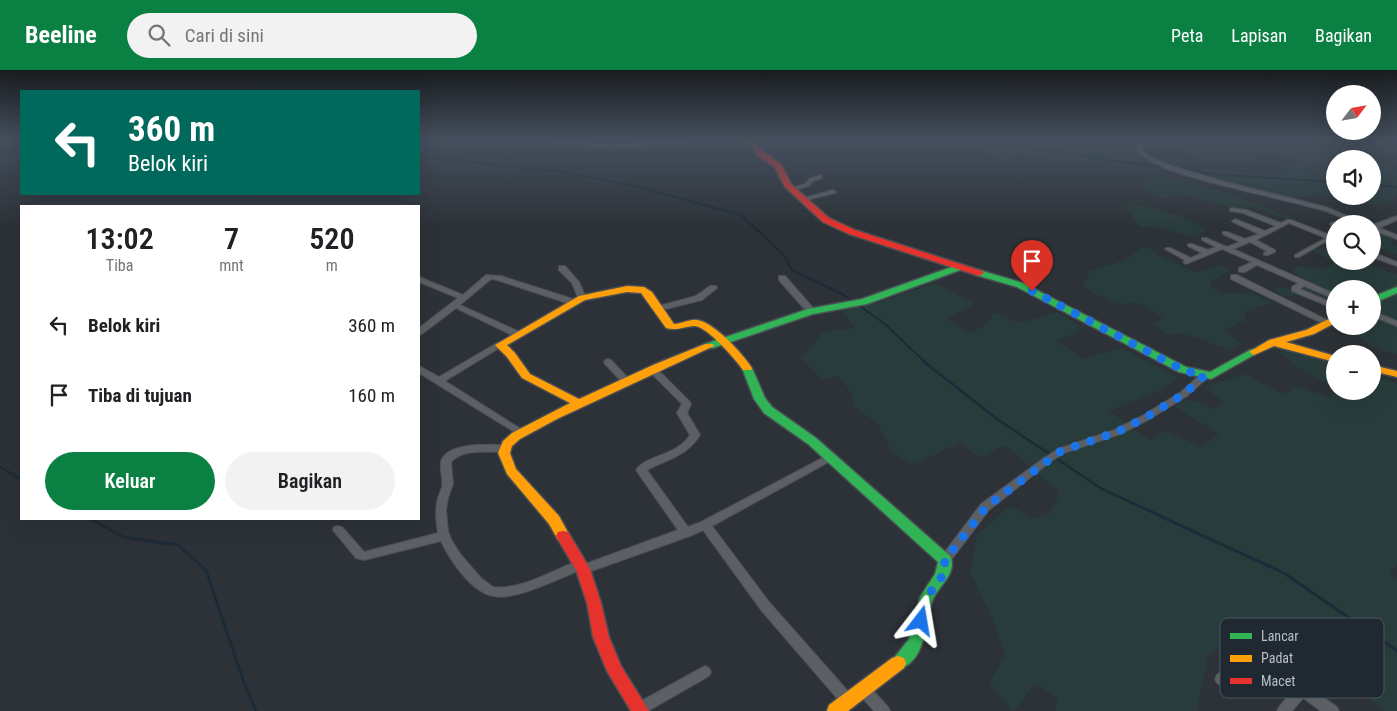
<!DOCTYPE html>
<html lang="id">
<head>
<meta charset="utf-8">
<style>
	body { margin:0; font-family:"Roboto Condensed",sans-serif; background:#f2f2f2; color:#202124; height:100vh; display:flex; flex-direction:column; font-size:19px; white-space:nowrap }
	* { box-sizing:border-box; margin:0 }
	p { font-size:16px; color:#757577 }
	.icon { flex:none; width:28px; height:28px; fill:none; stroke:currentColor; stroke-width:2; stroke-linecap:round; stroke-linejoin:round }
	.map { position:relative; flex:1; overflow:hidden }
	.drawer { position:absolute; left:20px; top:135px; width:400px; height:315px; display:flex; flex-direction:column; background:#fff; border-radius:0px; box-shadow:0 5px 20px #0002 }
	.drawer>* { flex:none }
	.guide { position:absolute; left:20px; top:20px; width:400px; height:105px; border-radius:0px; box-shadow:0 5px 20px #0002; background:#00695c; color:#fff; overflow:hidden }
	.needle { width:32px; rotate:59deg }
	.fabs { position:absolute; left:1326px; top:15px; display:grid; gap:10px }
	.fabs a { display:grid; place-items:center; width:55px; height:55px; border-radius:50%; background:#fff; box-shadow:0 5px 20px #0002; font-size:25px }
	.pin { position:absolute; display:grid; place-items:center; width:42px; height:42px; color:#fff; margin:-51px -21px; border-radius:50% 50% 50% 0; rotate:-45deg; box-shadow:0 0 5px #0007 }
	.pin .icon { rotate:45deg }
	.me { position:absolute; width:55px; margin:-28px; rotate:14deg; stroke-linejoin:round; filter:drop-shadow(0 0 4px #0008) }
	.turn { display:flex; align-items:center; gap:18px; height:105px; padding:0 25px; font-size:22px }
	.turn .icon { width:65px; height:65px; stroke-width:2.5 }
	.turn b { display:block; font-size:35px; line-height:42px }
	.eta { display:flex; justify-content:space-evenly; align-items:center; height:85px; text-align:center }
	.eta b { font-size:30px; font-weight:600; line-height:35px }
	.cta { display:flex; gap:10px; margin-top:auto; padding:10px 25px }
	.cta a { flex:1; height:58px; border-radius:30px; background:#0b8043; color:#fff; font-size:20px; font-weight:600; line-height:58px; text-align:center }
	.cta a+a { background:#f2f2f2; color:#202124 }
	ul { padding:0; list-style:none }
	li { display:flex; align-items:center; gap:15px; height:70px; padding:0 25px }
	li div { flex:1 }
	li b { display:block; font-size:19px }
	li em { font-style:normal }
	header { display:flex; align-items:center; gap:30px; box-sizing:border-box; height:70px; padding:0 25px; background:#0b8043; color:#fff }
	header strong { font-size:24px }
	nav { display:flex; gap:28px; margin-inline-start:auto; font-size:18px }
	.search { width:350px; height:45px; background:#f2f2f2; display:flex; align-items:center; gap:12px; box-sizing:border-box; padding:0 18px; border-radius:28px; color:#757577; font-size:19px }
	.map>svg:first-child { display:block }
	.green { fill:#293c3c }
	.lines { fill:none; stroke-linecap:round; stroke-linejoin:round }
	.stream-far2 { stroke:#1d2b39; stroke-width:2 }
	.stream-far1 { stroke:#1d2b39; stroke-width:2.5 }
	.stream { stroke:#1d2b39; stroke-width:3 }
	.street-casing { stroke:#4a4f54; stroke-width:2 }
	.fast-casing { stroke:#4a4f54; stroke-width:3 }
	.slow-casing { stroke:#4a4f54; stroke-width:3 }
	.jam-casing { stroke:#4a4f54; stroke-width:3 }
	.street { fill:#5c6065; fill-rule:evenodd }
	.fast { fill:#30b455; fill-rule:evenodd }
	.slow { fill:#ff9f0a; fill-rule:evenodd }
	.jam { fill:#e5322d; fill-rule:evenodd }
	.route { stroke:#1a73e8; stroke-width:9; stroke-dasharray:0 16.2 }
	.key { fill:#202931; stroke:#4d565e; stroke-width:1 }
	.key-label { font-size:14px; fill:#b7bfc7 }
</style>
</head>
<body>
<header>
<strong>Beeline</strong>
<div class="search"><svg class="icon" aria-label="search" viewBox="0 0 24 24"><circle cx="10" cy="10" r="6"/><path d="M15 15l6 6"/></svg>Cari di sini</div>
<nav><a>Peta</a><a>Lapisan</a><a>Bagikan</a></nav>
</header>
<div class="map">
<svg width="1397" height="641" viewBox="0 0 1397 641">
	<rect width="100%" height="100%" fill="#2c3237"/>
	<!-- green -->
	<g class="green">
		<path d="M419 69H457L419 83Z"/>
		<path d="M516 69H559L562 71 521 78Z"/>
		<path d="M960 69H1272C1290 74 1307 64 1322 76L1366 89H1335V126C1320 121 1308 128 1293 128 1274 128 1258 115 1240 115 1234 115 1227 118 1221 116 1216 114 1206 103 1200 99 1220 96 1237 104 1256 104 1265 104 1274 102 1283 100L1285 96 1302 91 1296 87 1259 83 1256 91C1240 93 1225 94 1209 91 1195 89 1147 68 1139 70 1136 71 1134 73 1132 74L1131 79 1167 95 1157 99 1092 95 1020 85 1008 90 993 89 982 80Z"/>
		<path d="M1354 69H1397V85L1357 72Z"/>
		<path d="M1373 92 1397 99V123L1393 132C1372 136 1354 133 1335 126H1372Z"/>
		<path d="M1156 106 1220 121 1293 148 1287 149 1252 137 1233 138 1178 124C1165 134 1152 124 1140 116L1145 110Z"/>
		<path d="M1125 135C1157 135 1180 146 1208 160L1191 167 1161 158 1139 157Z"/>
		<path d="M1373 159 1397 169 1390 172 1397 176V185L1373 175Z"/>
		<path d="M1143 177 1152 179 1155 184 1190 200 1198 202 1218 195 1232 200 1212 211 1210 217 1224 223H1252L1272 233 1244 242 1246 250 1224 260 1242 274 1230 280 1182 263 1165 264 1152 254 1163 247 1137 233 1117 234 1083 218 1090 200C1108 197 1130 189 1143 177Z"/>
		<path d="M1319 178 1335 183V191H1359L1397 205V215L1393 218 1397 220V284C1386 285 1351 264 1341 256H1372V219H1335V241C1326 236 1316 228 1306 226 1295 224 1283 231 1275 219 1285 216 1296 222 1305 217L1304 208 1295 203 1292 198C1309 193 1315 206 1335 193L1311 180Z"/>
		<path d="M934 213 976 234 947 248 967 263 984 257 994 243 1021 253 1056 242 1074 251 1081 261 1057 271 1084 289 1121 278 1179 308 1156 322 1109 341 1150 370 1166 361 1201 377 1219 364 1174 336 1188 329 1214 339 1223 330 1204 318C1213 312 1233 309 1245 304L1279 322 1287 323 1296 317 1329 327 1336 321H1372L1373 306 1397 313V494L1389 503 1397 509V641H1383L1360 618 1258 550 1208 586 1197 641H1054L1059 628 1035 614 1014 641H1012L989 613 1005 586 993 549 970 502 977 465 1010 436 1034 448 1050 443 1060 422 1005 375 980 388 961 373 913 394 892 383 877 353 854 336 852 324 839 306 823 310 800 287 809 280 823 262 854 258 842 240 881 232Z"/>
		<path d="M1286 280 1335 294V318L1292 294 1293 291 1278 283Z"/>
	</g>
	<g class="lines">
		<!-- stream-far2 -->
		<g class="stream-far2">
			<path d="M3 69 9 73H21"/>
			<path d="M920 69H959"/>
			<path d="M965 69C1032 77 1097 90 1164 97"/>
			<path d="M419 77 430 69"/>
			<path d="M419 87 557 101 631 115 741 145 783 184 792 200 844 225 885 254 925 292"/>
			<path d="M1174 97 1211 104 1335 112"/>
			<path d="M1372 114 1397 117"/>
		</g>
		<!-- stream-far1 -->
		<g class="stream-far1">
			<path d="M923 291 997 349 1102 419 1163 447"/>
			<path d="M0 397 21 409"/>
		</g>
		<!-- stream -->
		<g class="stream">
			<path d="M1160 446 1284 503 1397 581"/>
			<path d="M91 449 123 467 178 475 206 500 243 610 256 641"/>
		</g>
		<!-- street casing -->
		<g class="street-casing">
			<g id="street">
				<path d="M692 69H699L682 75 612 78 554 75 551 73 554 71 612 74 682 71Z"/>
				<path d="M1141 69H1146V73L1141 79 1150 87 1169 95 1225 112 1326 137 1366 154C1350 154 1335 143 1319 139 1281 129 1243 121 1206 111 1182 104 1155 98 1136 80L1135 79 1140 73Z"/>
				<path d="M820 105 822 106V108L813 111 809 116 791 121 788 119 805 114 809 109Z"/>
				<path d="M833 120 836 122 835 123 803 131 800 129Z"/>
				<path d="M1232 138 1246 140 1281 153 1287 150H1291L1332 166 1335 165V171H1327L1299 187H1295V185L1326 168 1289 153 1256 170 1275 180V182L1268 185H1264V183L1267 181 1250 172 1233 179 1335 224V229L1304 216 1300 219 1335 234V239L1292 221V217L1298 213 1257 195 1245 202H1239V198L1252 192 1222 179 1186 194 1183 192 1185 190 1165 179 1166 178H1170L1191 188 1202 183 1188 176V174H1192L1208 180 1216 177 1202 170V168H1206L1227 177 1240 172 1223 164V162H1227L1245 169 1259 164 1233 152 1232 151 1235 149 1265 161 1276 156 1243 143 1230 141V139Z"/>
				<path d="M1397 146V150L1379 158 1397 165V169L1372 160V155Z"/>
				<path d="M1333 152 1337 154H1335V157L1330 154Z"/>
				<path d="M1372 182 1397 192V196L1372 187Z"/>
				<path d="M559 196H565L579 212 586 228 585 230H579L572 213 559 200Z"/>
				<path d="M486 205 501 206 576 230 577 232 576 234H570L497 210 491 209 460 235 520 262 521 264 520 266H514L456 238 422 264H419V258L458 228 419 212V207L463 225Z"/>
				<path d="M1231 205H1237L1331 252 1330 254H1324L1231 209Z"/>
				<path d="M779 206H785L814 239 815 241 814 243H808L779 210Z"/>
				<path d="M710 216H716L717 218 702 230 658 241 654 239 655 237 696 226Z"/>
				<path d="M1372 241 1397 251V256L1372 246Z"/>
				<path d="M497 273H500L504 275 445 311 524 361 526 363 524 365 521 366 419 303V296L439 307Z"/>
				<path d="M608 289 611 290 629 309 630 311 629 313H623L605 294 604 292 605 290Z"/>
				<path d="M652 296 655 297 690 332 691 334 687 343 700 365C686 387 667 389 647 400L688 457 701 452 828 385H834L836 387 834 389 712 456 769 532 853 627 854 631 853 635 848 637 843 635 761 540 703 460 690 466 583 504 578 501C557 509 515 531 493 526 471 522 450 490 441 471L364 490 356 488 333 460 334 457 338 456 342 457 364 482 438 463C436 452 435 439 438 428 439 424 441 421 442 417 444 408 438 397 442 389 451 372 488 375 505 375L508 376 510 378 508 380C490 385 466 376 451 392L453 414 448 428 446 440 448 461 452 471 461 485 481 508 493 517C523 520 553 500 580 490L585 494 678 460 636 400C646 385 677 386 690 365L677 343 682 334 649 301 648 299Z"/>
				<path d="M1204 303 1208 306 1207 308 1187 326 1148 350 1120 364 1064 383 1050 392 989 440 949 493 945 494 941 493 939 490 941 487 981 434 1044 388 1058 379 1114 360 1142 346 1181 322 1201 304Z"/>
				<path d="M1249 578 1257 580 1337 637 1339 641H1321L1303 628 1292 641H1277L1279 637 1293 620 1251 590 1225 613 1221 615 1217 613 1215 609 1217 605 1245 580Z"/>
				<path d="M705 596 709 598 711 602 709 606 648 641H633L632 639 634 635Z"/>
				<path d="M863 613 868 615 888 637 890 641H874L858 623 857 619 858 615Z"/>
			</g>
		</g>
		<!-- fast casing -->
		<g class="fast-casing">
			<g id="fast">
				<path d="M960 194 965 197 963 199 867 234 813 244 713 278H705L704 276 705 274 808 239 862 229Z"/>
				<path d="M979 200 1023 213 1186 297 1210 302 1250 280 1254 279 1259 282 1211 309 1179 302 1017 217 976 205 974 203Z"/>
				<path d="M1397 217V223L1372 234V227Z"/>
				<path d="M747 295 752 298 765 328 772 337 816 368 950 486C958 502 940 515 934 527 923 552 929 589 898 600L892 598 890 593 909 569 920 527 935 504 938 492 808 374 764 343 754 329 742 298Z"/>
			</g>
		</g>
		<!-- slow casing -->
		<g class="slow-casing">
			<g id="slow">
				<path d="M627 216 644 217 652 222 674 254C682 254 689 249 697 250 714 252 743 284 752 298L751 300H743C736 290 706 255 694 256 683 257 677 261 666 258L641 223 627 222 585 230 507 275 515 283 530 304 579 329 653 295 705 274H713L714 276 557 349 520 369 512 376 510 383 516 399 559 446 570 466 568 470 563 471 558 470 549 454 507 404 498 383 503 371 512 363 570 333 522 308 507 287 495 275 579 226Z"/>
				<path d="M1335 246V253L1314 264 1286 272 1335 286V292L1274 276 1254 285 1249 282 1269 270 1306 260Z"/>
				<path d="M1372 295 1397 301V307L1372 301Z"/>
				<path d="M898 586 904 588 906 593 904 598 848 641H827L829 635 892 588Z"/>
			</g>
		</g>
		<!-- jam casing -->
		<g class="jam-casing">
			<g id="jam">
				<path d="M738 69H746L756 74 764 82 781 94 791 114 829 148 855 160 982 201 984 203 979 206 976 205 849 164 823 152 785 117 775 97 758 86 752 76Z"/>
				<path d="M563 461 568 462 590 499 601 533 609 567 621 596 649 641H631L607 601 593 567 587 533 576 500 556 466 558 462Z"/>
			</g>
		</g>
		<!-- street -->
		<use href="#street" class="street"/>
		<!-- fast -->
		<use href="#fast" class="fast"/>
		<!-- slow -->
		<use href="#slow" class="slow"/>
		<!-- jam -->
		<use href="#jam" class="jam"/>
	</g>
	<!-- sky -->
	<linearGradient id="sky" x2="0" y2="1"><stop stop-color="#181c1e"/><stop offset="0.44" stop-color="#454f5e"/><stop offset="1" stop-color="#454f5e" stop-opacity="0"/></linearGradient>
	<rect width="1397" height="158" fill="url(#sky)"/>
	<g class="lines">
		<!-- route -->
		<path class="route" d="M921 551 927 527 944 504 945 490 986 437 1061 381 1117 362 1145 348 1184 324 1204 306 1183 300 1032 221"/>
	</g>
	<!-- legend -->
	<rect x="1220" y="548" width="164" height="80" rx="8" class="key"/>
	<rect x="1230" y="563" width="22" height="6" fill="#30b455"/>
	<rect x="1230" y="585" width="22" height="7" fill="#ff9f0a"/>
	<rect x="1230" y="608" width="22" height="6" fill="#e5322d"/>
	<g class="key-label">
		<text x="1261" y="571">Lancar</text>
		<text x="1261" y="593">Padat</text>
		<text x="1261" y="616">Macet</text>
	</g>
</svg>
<div class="fabs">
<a><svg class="needle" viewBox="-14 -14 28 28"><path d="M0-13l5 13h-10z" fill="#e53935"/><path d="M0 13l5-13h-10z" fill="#757577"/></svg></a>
<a><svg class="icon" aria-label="sound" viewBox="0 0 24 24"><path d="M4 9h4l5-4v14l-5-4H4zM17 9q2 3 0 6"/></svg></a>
<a><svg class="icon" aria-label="search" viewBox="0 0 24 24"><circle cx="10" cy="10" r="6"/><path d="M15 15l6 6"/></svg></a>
<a>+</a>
<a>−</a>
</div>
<div class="pin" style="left:1032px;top:221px;background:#d93025"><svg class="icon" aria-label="arrive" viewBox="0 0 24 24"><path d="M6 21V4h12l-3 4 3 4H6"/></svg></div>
<svg class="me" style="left:921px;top:551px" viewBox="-20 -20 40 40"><path d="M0-17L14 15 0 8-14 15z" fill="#1a73e8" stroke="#fff" stroke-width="4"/></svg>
<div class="guide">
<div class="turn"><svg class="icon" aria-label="left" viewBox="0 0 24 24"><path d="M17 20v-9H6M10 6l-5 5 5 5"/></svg><div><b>360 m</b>Belok kiri</div></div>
</div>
<section class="drawer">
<div class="eta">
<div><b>13:02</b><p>Tiba</p></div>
<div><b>7</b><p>mnt</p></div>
<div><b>520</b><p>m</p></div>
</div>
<ul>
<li><svg class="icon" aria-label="left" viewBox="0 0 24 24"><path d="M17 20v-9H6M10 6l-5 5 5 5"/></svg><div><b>Belok kiri</b></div><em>360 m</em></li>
<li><svg class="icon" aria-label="arrive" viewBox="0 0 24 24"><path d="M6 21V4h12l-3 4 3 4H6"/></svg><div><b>Tiba di tujuan</b></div><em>160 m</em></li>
</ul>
<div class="cta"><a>Keluar</a><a>Bagikan</a></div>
</section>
</div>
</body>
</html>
